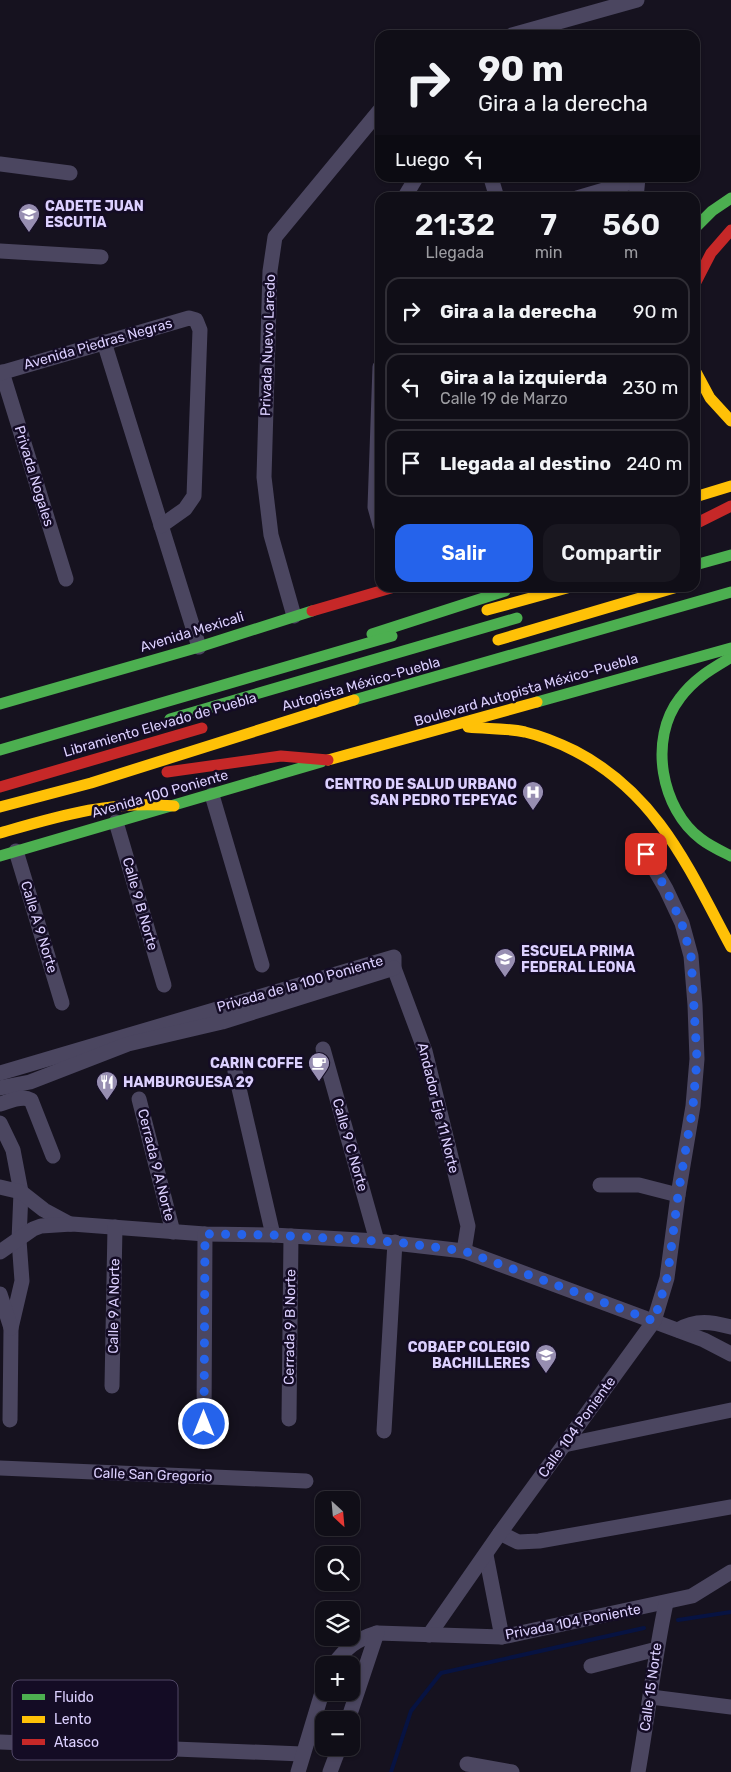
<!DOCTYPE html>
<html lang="es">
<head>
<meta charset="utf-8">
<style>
	body { margin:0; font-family:Rubik,sans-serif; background:#191720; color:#f1f3f6; height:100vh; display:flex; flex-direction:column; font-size:19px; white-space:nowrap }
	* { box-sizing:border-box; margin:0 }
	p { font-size:16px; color:#9c9ca1 }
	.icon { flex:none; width:28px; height:28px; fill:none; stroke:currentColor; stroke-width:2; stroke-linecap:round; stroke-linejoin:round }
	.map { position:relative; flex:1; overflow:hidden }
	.drawer { position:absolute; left:375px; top:192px; width:325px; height:400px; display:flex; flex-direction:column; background:#100e17; border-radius:15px; box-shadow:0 1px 4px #0004,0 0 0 1px #302e36 }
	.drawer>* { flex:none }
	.banner { position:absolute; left:375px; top:30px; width:325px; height:152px; border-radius:15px; box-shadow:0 1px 4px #0004,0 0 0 1px #302e36; background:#100e17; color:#f1f3f6; overflow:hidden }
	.needle { width:32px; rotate:154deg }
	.tools { position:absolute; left:315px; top:1491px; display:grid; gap:10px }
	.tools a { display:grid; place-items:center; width:45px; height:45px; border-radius:10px; background:#100e17; box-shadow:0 1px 4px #0004,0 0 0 1px #302e36; font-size:25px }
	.pin { position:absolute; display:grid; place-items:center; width:42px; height:42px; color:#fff; margin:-21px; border-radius:10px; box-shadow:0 2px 8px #0006 }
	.me { position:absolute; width:55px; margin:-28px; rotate:0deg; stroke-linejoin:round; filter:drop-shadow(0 0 4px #0008) }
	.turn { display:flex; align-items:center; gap:18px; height:105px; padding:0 20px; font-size:22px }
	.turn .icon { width:65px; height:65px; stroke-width:2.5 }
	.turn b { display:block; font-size:35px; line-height:42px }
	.then { display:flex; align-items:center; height:48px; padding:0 20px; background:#0003; gap:10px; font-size:19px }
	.eta { display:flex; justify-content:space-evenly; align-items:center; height:85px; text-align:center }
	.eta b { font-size:30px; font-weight:600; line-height:35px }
	.cta { display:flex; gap:10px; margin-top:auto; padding:10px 20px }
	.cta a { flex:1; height:58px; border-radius:15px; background:#2563eb; color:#fff; font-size:20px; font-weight:600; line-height:58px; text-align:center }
	.cta a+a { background:#191720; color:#f1f3f6 }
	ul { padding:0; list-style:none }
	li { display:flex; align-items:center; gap:15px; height:68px; margin:0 10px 8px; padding:0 10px; border:2px solid #302e36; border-radius:15px }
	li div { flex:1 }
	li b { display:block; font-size:19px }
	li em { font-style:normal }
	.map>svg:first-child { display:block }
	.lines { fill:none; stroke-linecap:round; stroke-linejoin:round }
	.stream { stroke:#071342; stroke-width:4 }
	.street { stroke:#4b4660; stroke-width:15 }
	.fast { stroke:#4caf50; stroke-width:11 }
	.slow { stroke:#ffc107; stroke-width:11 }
	.jam { stroke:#c62828; stroke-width:11 }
	.route { stroke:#2563eb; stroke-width:9; stroke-dasharray:0 16.2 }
	.labels { text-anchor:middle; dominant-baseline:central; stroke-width:5; stroke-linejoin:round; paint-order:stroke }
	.poi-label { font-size:14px; font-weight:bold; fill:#dcd0ff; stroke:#140c25; text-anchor:start }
	.street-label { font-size:14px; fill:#dcd0ff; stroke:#140c25 }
	.key { fill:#140c25; stroke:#504766; stroke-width:1 }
	.key-label { font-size:14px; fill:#dcd0ff }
</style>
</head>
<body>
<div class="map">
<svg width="731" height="1772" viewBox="0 0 731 1772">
	<rect width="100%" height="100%" fill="#16121f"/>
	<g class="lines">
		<!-- stream -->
		<g class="stream">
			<path d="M678 1620 731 1612"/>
			<path d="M391 1772 411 1711 441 1673 644 1628"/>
		</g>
		<!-- street -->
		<g class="street">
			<path d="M512 35 637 0"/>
			<path d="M0 164 70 173"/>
			<path d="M491 178 497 198"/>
			<path d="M404 198 416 178"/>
			<path d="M577 198 638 180"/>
			<path d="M636 198 638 178"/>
			<path d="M0 251 101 257"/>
			<path d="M104 342 199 647"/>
			<path d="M380 367 375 507 380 525"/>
			<path d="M2 372 66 579"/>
			<path d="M0 373 189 318 196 320 200 330 194 496 185 509 161 526"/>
			<path d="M294 616 271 535 264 477 270 271 275 237 380 110"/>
			<path d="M212 795 262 965"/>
			<path d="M116 822 164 985"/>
			<path d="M16 851 62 1003"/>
			<path d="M323 1049 377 1241"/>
			<path d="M235 1071 273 1235"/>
			<path d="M0 1073 394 957V968L425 1051 468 1226 464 1251"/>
			<path d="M0 1088 30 1082 128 1044 222 1022 394 968"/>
			<path d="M139 1099 173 1232"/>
			<path d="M0 1104C10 1101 22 1095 31 1100L53 1156"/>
			<path d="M0 1123 13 1150 21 1192 19 1240 22 1281 11 1328 10 1420"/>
			<path d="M600 1185H639L678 1195"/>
			<path d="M0 1187 21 1192 44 1210 70 1224"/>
			<path d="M0 1252 33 1229 41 1226 72 1224 205 1234 273 1235 377 1241 464 1251 704 1340 731 1354"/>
			<path d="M0 1294 11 1328"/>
			<path d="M678 1330C696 1319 712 1322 731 1327"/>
			<path d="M112 1386 115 1227"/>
			<path d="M289 1419 291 1236"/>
			<path d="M204 1424 205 1234"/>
			<path d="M384 1431 395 1242"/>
			<path d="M564 1445 731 1410"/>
			<path d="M0 1468 306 1481"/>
			<path d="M500 1533 518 1542 539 1541 731 1507"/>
			<path d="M486 1555 502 1637"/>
			<path d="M429 1635 500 1533 654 1321 667 1278 678 1195 693 1106 697 1059 695 1005 691 956 682 923 666 889 640 844"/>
			<path d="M333 1665C347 1647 355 1640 377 1633L502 1637 692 1596 731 1572"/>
			<path d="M591 1666 657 1649"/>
			<path d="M651 1697 731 1707"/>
			<path d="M348 1720 377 1633"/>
			<path d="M0 1742 302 1754"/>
			<path d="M467 1764 512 1772"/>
			<path d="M298 1772 324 1686"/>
			<path d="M330 1772 339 1748"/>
			<path d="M638 1772C648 1716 654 1659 666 1603"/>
		</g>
		<!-- fast -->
		<g class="fast">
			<path d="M695 228 712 211 731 198"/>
			<path d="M695 565 731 555"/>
			<path d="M372 634 505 591"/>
			<path d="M730 658C710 670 694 679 680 698 648 739 661 809 701 839 710 846 721 851 731 856"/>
			<path d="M354 700 731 592"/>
			<path d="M537 702 731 648"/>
			<path d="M0 704 199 647 312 611"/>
			<path d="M170 719 517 618"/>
			<path d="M0 750 392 636"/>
			<path d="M0 856 321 762"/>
		</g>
		<!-- slow -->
		<g class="slow">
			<path d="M695 370 710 398 731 421"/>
			<path d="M695 497 731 486"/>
			<path d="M487 610 567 588"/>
			<path d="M498 640 674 588"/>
			<path d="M468 727C487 729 506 728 525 732 542 736 559 743 575 751 658 794 689 869 731 947"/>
			<path d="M328 760 537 702"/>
			<path d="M0 807 91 783 354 700"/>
			<path d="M0 833C59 816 111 800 174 806"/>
		</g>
		<!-- jam -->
		<g class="jam">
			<path d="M695 284 711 253 731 230"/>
			<path d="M695 524 731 506"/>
			<path d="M312 611 391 588"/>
			<path d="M167 772 281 756 328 760"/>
			<path d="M0 787 202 728"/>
		</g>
	</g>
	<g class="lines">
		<!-- route -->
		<path class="route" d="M204 1424 205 1234 273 1235 395 1242 464 1251 654 1321 667 1278 670 1258 678 1195 693 1106 697 1059 691 956 682 924 666 889 646 854"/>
	</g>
	<!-- icons -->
	<defs>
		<g id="school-pin" transform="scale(1.125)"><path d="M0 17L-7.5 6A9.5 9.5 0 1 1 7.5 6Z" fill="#978eb1" stroke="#140c25"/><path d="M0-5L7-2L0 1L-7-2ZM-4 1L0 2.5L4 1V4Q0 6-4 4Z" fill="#fff"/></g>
		<g id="hospital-pin" transform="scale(1.125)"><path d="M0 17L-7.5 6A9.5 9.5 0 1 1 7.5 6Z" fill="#978eb1" stroke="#140c25"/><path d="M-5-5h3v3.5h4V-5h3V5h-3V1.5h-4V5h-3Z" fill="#fff"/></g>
		<g id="cafe-pin" transform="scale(1.125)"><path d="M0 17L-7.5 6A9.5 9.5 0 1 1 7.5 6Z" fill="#978eb1" stroke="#140c25"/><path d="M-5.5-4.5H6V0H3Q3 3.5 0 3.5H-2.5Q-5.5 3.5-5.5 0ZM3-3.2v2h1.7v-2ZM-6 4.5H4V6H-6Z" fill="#fff"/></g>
		<g id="restaurant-pin" transform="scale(1.125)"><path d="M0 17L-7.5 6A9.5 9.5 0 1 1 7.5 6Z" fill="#978eb1" stroke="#140c25"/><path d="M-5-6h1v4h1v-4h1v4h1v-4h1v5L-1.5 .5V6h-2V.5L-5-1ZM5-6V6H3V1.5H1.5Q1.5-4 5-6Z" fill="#fff"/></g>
	</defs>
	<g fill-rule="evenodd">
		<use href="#school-pin" x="29" y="214"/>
		<use href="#hospital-pin" x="533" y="792"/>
		<use href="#school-pin" x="505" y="959"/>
		<use href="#cafe-pin" x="319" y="1063"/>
		<use href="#restaurant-pin" x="107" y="1082"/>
		<use href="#school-pin" x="546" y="1355"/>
	</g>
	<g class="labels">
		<!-- poi labels -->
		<g class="poi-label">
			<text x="45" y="206">CADETE JUAN<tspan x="45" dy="16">ESCUTIA</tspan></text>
			<text x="517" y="784" text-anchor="end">CENTRO DE SALUD URBANO<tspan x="517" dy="16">SAN PEDRO TEPEYAC</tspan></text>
			<text x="521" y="951">ESCUELA PRIMA<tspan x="521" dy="16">FEDERAL LEONA</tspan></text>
			<text x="303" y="1063" text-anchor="end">CARIN COFFE</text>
			<text x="123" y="1082">HAMBURGUESA 29</text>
			<text x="530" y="1347" text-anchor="end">COBAEP COLEGIO<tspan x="530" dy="16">BACHILLERES</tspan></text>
		</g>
		<!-- street labels -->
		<g class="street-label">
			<text transform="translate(98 344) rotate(-16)">Avenida Piedras Negras</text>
			<text transform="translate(268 345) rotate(-88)">Privada Nuevo Laredo</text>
			<text transform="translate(34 476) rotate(73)">Privada Nogales</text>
			<text transform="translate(192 632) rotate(-17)">Avenida Mexicali</text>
			<text transform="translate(361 684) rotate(-16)">Autopista México-Puebla</text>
			<text transform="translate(526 690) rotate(-16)">Boulevard Autopista México-Puebla</text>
			<text transform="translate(160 725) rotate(-16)">Libramiento Elevado de Puebla</text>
			<text transform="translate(160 794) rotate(-16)">Avenida 100 Poniente</text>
			<text transform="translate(140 904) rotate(74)">Calle 9 B Norte</text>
			<text transform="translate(39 927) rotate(73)">Calle A 9 Norte</text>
			<text transform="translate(300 984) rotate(-16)">Privada de la 100 Poniente</text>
			<text transform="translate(438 1108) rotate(76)">Andador Eje 11 Norte</text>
			<text transform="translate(350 1145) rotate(74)">Calle 9 C Norte</text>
			<text transform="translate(156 1165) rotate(76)">Cerrada 9 A Norte</text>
			<text transform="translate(114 1306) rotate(-89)">Calle 9 A Norte</text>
			<text transform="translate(290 1327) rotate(-89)">Cerrada 9 B Norte</text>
			<text transform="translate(577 1427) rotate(-54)">Calle 104 Poniente</text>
			<text transform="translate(153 1475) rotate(2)">Calle San Gregorio</text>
			<text transform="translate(573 1622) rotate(-11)">Privada 104 Poniente</text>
			<text transform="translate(651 1687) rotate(-82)">Calle 15 Norte</text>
		</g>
	</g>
	<!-- legend -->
	<rect x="12" y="1680" width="166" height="80" rx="8" class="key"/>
	<rect x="22" y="1694" width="23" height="6" fill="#4caf50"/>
	<rect x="22" y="1716" width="23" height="7" fill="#ffc107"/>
	<rect x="22" y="1739" width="23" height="6" fill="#c62828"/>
	<g class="key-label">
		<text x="54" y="1702">Fluido</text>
		<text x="54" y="1724">Lento</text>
		<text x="54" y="1747">Atasco</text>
	</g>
</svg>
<div class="tools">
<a><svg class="needle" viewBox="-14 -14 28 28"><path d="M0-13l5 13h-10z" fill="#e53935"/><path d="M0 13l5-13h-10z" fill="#9c9ca1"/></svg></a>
<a><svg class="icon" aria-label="search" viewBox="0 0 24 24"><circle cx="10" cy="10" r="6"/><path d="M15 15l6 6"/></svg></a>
<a><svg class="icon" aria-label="layers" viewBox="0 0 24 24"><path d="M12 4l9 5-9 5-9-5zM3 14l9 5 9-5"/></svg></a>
<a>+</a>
<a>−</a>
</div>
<div class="pin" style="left:646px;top:854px;background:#d93025"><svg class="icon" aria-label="arrive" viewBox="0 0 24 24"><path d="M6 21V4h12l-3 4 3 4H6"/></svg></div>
<svg class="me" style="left:204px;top:1424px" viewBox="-20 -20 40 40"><circle r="17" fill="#2563eb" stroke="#fff" stroke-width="3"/><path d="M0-11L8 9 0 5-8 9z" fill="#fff"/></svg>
<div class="banner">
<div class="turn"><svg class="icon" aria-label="right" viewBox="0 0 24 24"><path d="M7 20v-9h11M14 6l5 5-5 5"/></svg><div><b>90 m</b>Gira a la derecha</div></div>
<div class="then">Luego<svg class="icon" aria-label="left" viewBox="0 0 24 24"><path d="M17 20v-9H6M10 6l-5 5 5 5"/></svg></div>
</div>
<section class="drawer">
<div class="eta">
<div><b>21:32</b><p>Llegada</p></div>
<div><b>7</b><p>min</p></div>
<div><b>560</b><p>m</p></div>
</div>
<ul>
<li><svg class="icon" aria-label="right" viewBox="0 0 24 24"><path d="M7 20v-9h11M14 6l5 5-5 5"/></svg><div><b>Gira a la derecha</b></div><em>90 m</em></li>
<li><svg class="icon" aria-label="left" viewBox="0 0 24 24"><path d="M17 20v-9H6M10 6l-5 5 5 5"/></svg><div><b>Gira a la izquierda</b><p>Calle 19 de Marzo</p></div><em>230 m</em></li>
<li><svg class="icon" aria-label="arrive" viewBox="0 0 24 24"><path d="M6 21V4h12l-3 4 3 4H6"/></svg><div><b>Llegada al destino</b></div><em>240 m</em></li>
</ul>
<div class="cta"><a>Salir</a><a>Compartir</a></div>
</section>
</div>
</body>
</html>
